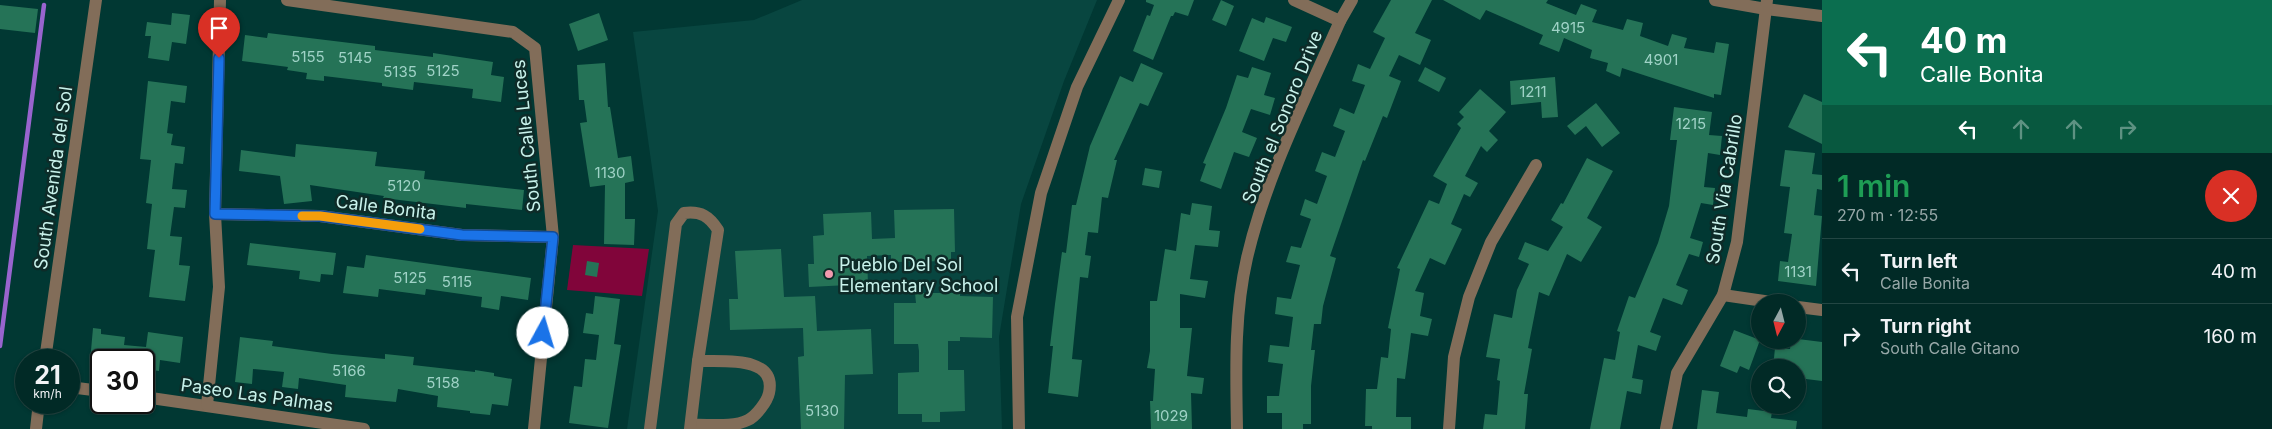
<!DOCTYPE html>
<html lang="en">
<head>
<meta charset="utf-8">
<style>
	body { margin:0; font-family:Inter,sans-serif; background:#0b322e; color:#f1f3f6; height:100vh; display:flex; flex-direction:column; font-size:19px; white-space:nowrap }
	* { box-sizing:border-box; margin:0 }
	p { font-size:16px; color:#96a7a7 }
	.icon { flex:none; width:28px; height:28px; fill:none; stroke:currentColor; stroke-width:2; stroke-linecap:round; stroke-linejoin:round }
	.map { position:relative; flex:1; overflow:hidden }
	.details { display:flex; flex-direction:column; background:#012a26; width:450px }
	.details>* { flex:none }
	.hud { background:#0b6e4f; color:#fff; overflow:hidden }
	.needle { width:32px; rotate:187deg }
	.buttons { position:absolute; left:1751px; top:294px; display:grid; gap:10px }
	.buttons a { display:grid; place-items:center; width:55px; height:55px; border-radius:50%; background:#012a26; box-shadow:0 1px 4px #0004,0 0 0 1px #234643; font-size:25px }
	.speed { position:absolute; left:15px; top:349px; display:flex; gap:10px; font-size:25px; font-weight:700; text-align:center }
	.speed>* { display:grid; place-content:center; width:65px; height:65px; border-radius:50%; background:#012a26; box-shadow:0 1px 4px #0004,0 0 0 1px #234643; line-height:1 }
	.speed small { font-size:12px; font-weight:400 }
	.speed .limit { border:2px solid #111; border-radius:8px; background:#fff; color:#111 }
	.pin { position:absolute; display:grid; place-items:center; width:42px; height:42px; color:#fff; margin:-51px -21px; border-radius:50% 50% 50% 0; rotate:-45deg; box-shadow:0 0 5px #0007 }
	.pin .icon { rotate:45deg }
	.me { position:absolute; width:55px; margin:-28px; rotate:6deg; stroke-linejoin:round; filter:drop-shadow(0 0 4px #0008) }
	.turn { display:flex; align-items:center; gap:18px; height:105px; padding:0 15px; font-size:22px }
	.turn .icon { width:65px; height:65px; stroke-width:2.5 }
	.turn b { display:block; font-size:35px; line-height:42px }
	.lanes { display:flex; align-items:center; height:48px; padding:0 15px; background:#0003; justify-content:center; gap:25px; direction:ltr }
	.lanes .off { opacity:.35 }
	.round { display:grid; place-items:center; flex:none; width:52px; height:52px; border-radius:26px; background:#0b322e }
	.headline { display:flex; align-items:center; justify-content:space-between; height:85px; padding:0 15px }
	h1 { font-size:30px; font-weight:600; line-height:38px; color:#1e9e55 }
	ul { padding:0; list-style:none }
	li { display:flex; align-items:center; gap:15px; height:65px; padding:0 15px; border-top:1px solid #234643 }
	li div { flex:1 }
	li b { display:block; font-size:19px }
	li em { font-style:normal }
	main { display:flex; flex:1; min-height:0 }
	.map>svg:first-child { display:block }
	.built { fill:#084640 }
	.green { fill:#81053a }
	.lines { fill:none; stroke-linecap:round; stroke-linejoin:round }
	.stream { stroke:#9864ce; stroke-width:4.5 }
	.building { fill:#257357 }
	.minor { stroke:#826d59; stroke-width:12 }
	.route-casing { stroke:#114b97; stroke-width:12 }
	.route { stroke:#1a73e8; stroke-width:9 }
	.slow { stroke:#f59e0b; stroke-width:9 }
	.poi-dot { fill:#f29aae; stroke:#0e2b28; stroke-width:2 }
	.labels { text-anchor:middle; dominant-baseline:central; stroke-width:5; stroke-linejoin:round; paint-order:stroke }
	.number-label { font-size:15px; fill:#9fd2c6 }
	.street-label { font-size:18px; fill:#c8f2eb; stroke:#0e2b28 }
	.poi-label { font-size:18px; fill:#c8f2eb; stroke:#0e2b28; text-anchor:start }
</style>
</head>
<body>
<main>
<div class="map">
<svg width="1822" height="429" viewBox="0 0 1822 429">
	<rect width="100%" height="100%" fill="#013833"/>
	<!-- built -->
	<path class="built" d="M802 0H1097L1064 81 1021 204 999 337 1002 429H627L658 211 633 32 754 20Z"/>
	<!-- green -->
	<path class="green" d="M573 245 649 249 642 296 567 290Z"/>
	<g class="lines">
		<!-- stream -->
		<path class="stream" d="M0 346 44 5"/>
	</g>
	<!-- building -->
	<g class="building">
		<path d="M1146 0H1194L1188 16 1175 12 1173 16H1171L1153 60 1133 51 1147 15 1150 16 1154 5 1146 2Z"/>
		<path d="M1221 0 1234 6 1226 26 1212 20Z"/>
		<path d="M1391 0H1432L1415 33 1431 40 1420 65 1399 55 1389 76 1401 81 1387 118 1383 116 1365 161 1363 160 1330 256 1336 258 1323 306 1321 324H1314L1311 350H1315L1311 386V424H1303V429H1282V413H1267V396H1279L1283 364 1268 362 1270 345 1289 347 1293 317 1275 314 1277 297 1291 299 1300 265 1286 262 1291 246 1301 248 1311 219 1300 215 1305 199 1317 204 1327 176 1315 171 1322 152 1335 157 1345 131 1333 126 1340 108 1354 114 1365 85 1352 81 1358 64 1370 69 1385 38 1373 32Z"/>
		<path d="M1443 0H1548L1546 3 1576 15 1581 4 1597 10 1592 22 1623 30 1627 19 1643 23 1640 36 1668 46 1672 34 1687 38 1684 48 1714 53 1716 42 1729 44 1721 95 1714 94V98L1622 68 1620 77 1606 71 1608 63 1590 58 1592 50 1564 38 1559 52 1539 44 1543 35 1486 10 1480 20Z"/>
		<path d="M0 5 38 9 35 33 0 29Z"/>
		<path d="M172 13 190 15 186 44 172 42 169 61 148 58 151 36H145L147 22 171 25Z"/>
		<path d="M599 13 608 40 578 51 569 24Z"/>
		<path d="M1266 17 1292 27 1286 42 1273 38 1264 61 1239 51 1252 18 1264 23Z"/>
		<path d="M268 33 375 46V50L433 57V53L493 62 491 75 504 77 501 102 472 98 473 89 414 82 413 90 382 86V83L324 76V81L306 79 307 73 287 70 288 67 242 61 245 35 267 38Z"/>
		<path d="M605 63 608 107H610L618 158 631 156 634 181 625 183V219H635L634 245 604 244 605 185 590 187 580 123 587 122 584 100H579L577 65Z"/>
		<path d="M1141 63 1163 73 1148 106 1140 103 1114 160H1117L1108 198 1102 197 1098 233 1088 232 1085 255 1091 256 1088 278 1080 277 1072 359 1082 360 1078 397 1048 393 1053 346H1050L1055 304 1062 252 1066 253 1072 205H1076L1090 146 1120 76 1133 82Z"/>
		<path d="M1252 67 1271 73 1264 95 1275 98 1270 115 1251 109 1242 132 1257 138 1249 157 1234 152 1221 189 1200 181 1206 164 1203 163 1226 108 1237 75 1248 78Z"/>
		<path d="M1425 67 1446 78 1439 92 1418 81Z"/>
		<path d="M1555 77 1558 117 1542 118 1541 102 1511 105 1510 81Z"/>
		<path d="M148 81 187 86 185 103 171 101 167 133 173 134 171 145 185 147 183 164 175 163 172 189 187 190 185 208 174 207 170 236 182 237 179 265 190 266 185 301 149 297 155 250 147 249 152 204 146 203 151 160 140 159Z"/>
		<path d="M1480 89 1506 112 1489 131 1498 140 1487 152 1481 146 1465 176 1478 183 1470 197 1464 194 1451 224 1462 229 1445 265 1430 258 1415 291 1424 293 1420 316 1432 319 1428 336 1411 333 1405 379 1397 378 1396 417H1411V429H1372V426H1365L1366 389H1377L1381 357 1388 358 1391 329 1388 328 1400 269 1397 268 1429 200 1439 204 1447 184 1433 176 1461 128 1457 124 1464 117 1459 112Z"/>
		<path d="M1804 94 1822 102V144L1788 127Z"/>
		<path d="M1596 103 1620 133 1602 147 1586 126 1575 135 1567 126Z"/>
		<path d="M1674 107 1712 112 1709 135 1722 136 1720 155 1708 153 1704 187 1715 188 1713 205 1701 203 1690 238 1703 242 1699 257 1689 254 1676 285 1688 290 1682 305 1663 298 1650 332 1661 336 1656 351 1638 345 1632 378 1643 380 1641 394 1627 391 1620 429H1590L1604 358 1615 360 1620 332 1617 331 1629 296 1635 298 1658 243 1669 206 1677 140H1670Z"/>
		<path d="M296 144 377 152 375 166 425 171 424 179 524 190 522 210 466 204V208L383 198 384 196 310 185 312 201 284 204 280 176 239 171 241 150 295 157Z"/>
		<path d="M1785 150 1815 153 1812 174 1822 175V190L1817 189 1814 215 1822 216 1816 286 1778 281 1780 261 1788 262 1792 234 1784 233 1790 187 1780 186Z"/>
		<path d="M1587 158 1613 171 1587 218 1602 227 1581 262 1567 254 1549 296 1539 292 1528 348 1532 349 1524 394H1528L1525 429H1483L1485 414 1497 415 1500 381 1497 380 1500 359 1486 357 1494 314 1512 318 1517 290 1529 264 1518 259 1525 242 1548 251 1563 227 1551 220 1561 203 1563 204Z"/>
		<path d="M1145 168 1162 171 1159 188 1142 185Z"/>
		<path d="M1192 203 1212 206 1209 230 1220 231 1218 247 1195 245 1190 279 1208 281 1205 298 1180 294V328H1192L1187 376 1204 378 1202 394 1191 393 1192 429H1151L1150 401H1153L1155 369 1147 368 1150 351V301H1157L1165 249 1176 251 1181 213 1190 215Z"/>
		<path d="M954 209 955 252H951V261L891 262V255L867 256 868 284 809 287 808 264H814L813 236 824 235 823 214 871 212 872 239 895 238 894 210Z"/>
		<path d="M250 243 336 253 333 275 321 274 320 282 299 279 300 271 247 265Z"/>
		<path d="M781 249 784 297 815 296 817 331 871 329 873 374 845 375 844 429H801L798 357 804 356 803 328 730 330 729 299H738L735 251Z"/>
		<path d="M366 255 531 278 528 300 501 296 499 310 481 307 482 297 426 289 425 295 379 289 378 297 343 293 347 266 364 268Z"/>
		<path d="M587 261 599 263 597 277 585 275Z"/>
		<path d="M915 293H960V296L993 297 992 338 960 337V341H948V370H964L965 411 940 412V422H922V414H898V373L919 372V351L918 344H894V303H916Z"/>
		<path d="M595 296 620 299 614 344 621 345 608 428 569 423 574 386 582 387 585 359 596 360 599 335 583 333 586 313 593 314Z"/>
		<path d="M93 328 101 329V334L125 337 124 345 146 347 148 332 183 337 180 363 160 360 159 371 144 369V360H101V363L90 362Z"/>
		<path d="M1734 330 1760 340 1749 370 1740 366 1737 373 1720 366Z"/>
		<path d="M240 337 273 341 272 346 332 354 385 359V354L414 357 413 365 475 372V370L494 373V376L512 379 508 406 492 404 490 415 470 413V411L437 407 438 396 398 389 396 402 345 397 346 385 299 378 298 389 282 387 284 372 253 369 252 384 235 382Z"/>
		<path d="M1798 339 1822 342V381L1798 378V368H1773L1775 348 1790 349 1791 340Z"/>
		<path d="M1702 390 1719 392 1716 413 1747 417 1748 409 1772 412 1771 418 1797 421 1796 429H1697Z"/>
	</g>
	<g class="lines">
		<!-- minor -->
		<g class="minor">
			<path d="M287 0 513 32 535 48 553 237 534 429"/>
			<path d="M1294 0 1340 21"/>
			<path d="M1715 0 1766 9 1822 16"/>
			<path d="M215 214 320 216 462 235 553 237"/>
			<path d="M1723 295 1771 302"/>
			<path d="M1798 307 1822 310"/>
			<path d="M45 360 96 0"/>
			<path d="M69 387 101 391"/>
			<path d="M144 397 364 429"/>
			<path d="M207 405 219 287 215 214 220 0"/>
			<path d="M691 425C708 424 732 428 748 420 756 416 767 402 769 393 777 355 722 362 698 361"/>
			<path d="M36 429 39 402"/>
			<path d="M650 429 676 224 684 213C701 211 709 216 718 230L698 361 690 429"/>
			<path d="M1019 429 1017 317 1041 193 1077 87 1119 0"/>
			<path d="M1237 429C1236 372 1234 314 1247 258 1266 176 1306 98 1340 21L1352 0"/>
			<path d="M1449 429 1454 357 1469 297 1491 242 1536 165"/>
			<path d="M1666 429 1677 373 1723 295 1737 242 1767 0"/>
		</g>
	</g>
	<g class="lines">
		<!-- route casing -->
		<g class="route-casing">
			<path id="route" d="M219 58 215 214 320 216 462 235 553 237 543 333"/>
		</g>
		<!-- route -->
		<use href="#route" class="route"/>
		<!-- slow -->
		<path class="slow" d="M302 216H320L420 229"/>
	</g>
	<!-- markers -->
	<circle class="poi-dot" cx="829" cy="274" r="5"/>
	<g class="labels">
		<!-- number labels -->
		<g class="number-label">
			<text x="1568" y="27">4915</text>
			<text x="308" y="56">5155</text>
			<text x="355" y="57">5145</text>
			<text x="1661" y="59">4901</text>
			<text x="443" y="70">5125</text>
			<text x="400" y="71">5135</text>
			<text x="1533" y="91">1211</text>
			<text x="1691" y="123">1215</text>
			<text x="610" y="172">1130</text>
			<text x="404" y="185">5120</text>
			<text x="1798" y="271">1131</text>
			<text x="410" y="277">5125</text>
			<text x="457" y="281">5115</text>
			<text x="349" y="370">5166</text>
			<text x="443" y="382">5158</text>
			<text x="822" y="410">5130</text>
			<text x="1171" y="415">1029</text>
		</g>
		<!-- street labels -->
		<g class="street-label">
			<text transform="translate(1282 117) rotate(-68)">South el Sonoro Drive</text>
			<text transform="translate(526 136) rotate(-96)">South Calle Luces</text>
			<text transform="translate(53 178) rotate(-82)">South Avenida del Sol</text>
			<text transform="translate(1724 189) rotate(-81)">South Via Cabrillo</text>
			<text transform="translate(386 207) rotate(7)">Calle Bonita</text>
			<text transform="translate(257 395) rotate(8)">Paseo Las Palmas</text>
		</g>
		<!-- poi labels -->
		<g class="poi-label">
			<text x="839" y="264">Pueblo Del Sol<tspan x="839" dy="21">Elementary School</tspan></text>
		</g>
	</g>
</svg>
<div class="buttons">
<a><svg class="needle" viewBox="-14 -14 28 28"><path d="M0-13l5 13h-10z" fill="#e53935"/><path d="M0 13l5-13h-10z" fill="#96a7a7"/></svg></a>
<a><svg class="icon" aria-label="search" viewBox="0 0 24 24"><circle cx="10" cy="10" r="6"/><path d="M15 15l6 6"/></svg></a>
</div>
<div class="speed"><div>21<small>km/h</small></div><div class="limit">30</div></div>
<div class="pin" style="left:219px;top:58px;background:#d93025"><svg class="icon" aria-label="arrive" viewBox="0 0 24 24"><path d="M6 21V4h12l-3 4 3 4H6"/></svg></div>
<svg class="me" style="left:543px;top:333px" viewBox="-20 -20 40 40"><circle r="19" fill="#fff"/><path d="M0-13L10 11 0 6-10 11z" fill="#1a73e8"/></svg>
</div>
<section class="details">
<div class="hud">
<div class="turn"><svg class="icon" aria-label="left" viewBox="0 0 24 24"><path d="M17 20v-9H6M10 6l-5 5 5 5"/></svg><div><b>40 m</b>Calle Bonita</div></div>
<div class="lanes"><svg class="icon" aria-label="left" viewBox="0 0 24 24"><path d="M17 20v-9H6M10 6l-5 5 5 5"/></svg><svg class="icon off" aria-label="ahead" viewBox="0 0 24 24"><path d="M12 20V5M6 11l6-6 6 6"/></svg><svg class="icon off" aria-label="ahead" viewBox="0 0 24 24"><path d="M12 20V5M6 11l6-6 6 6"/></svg><svg class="icon off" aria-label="right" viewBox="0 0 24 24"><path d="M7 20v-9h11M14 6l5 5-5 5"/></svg></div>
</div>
<div class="headline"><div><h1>1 min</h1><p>270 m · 12:55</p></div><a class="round" style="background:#d93025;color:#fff"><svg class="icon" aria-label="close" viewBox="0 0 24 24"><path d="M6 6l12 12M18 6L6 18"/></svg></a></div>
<ul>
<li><svg class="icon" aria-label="left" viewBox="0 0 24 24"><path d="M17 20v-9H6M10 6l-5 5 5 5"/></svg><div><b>Turn left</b><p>Calle Bonita</p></div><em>40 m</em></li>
<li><svg class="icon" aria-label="right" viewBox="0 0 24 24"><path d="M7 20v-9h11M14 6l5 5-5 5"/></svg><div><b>Turn right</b><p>South Calle Gitano</p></div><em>160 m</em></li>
</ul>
</section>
</main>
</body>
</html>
